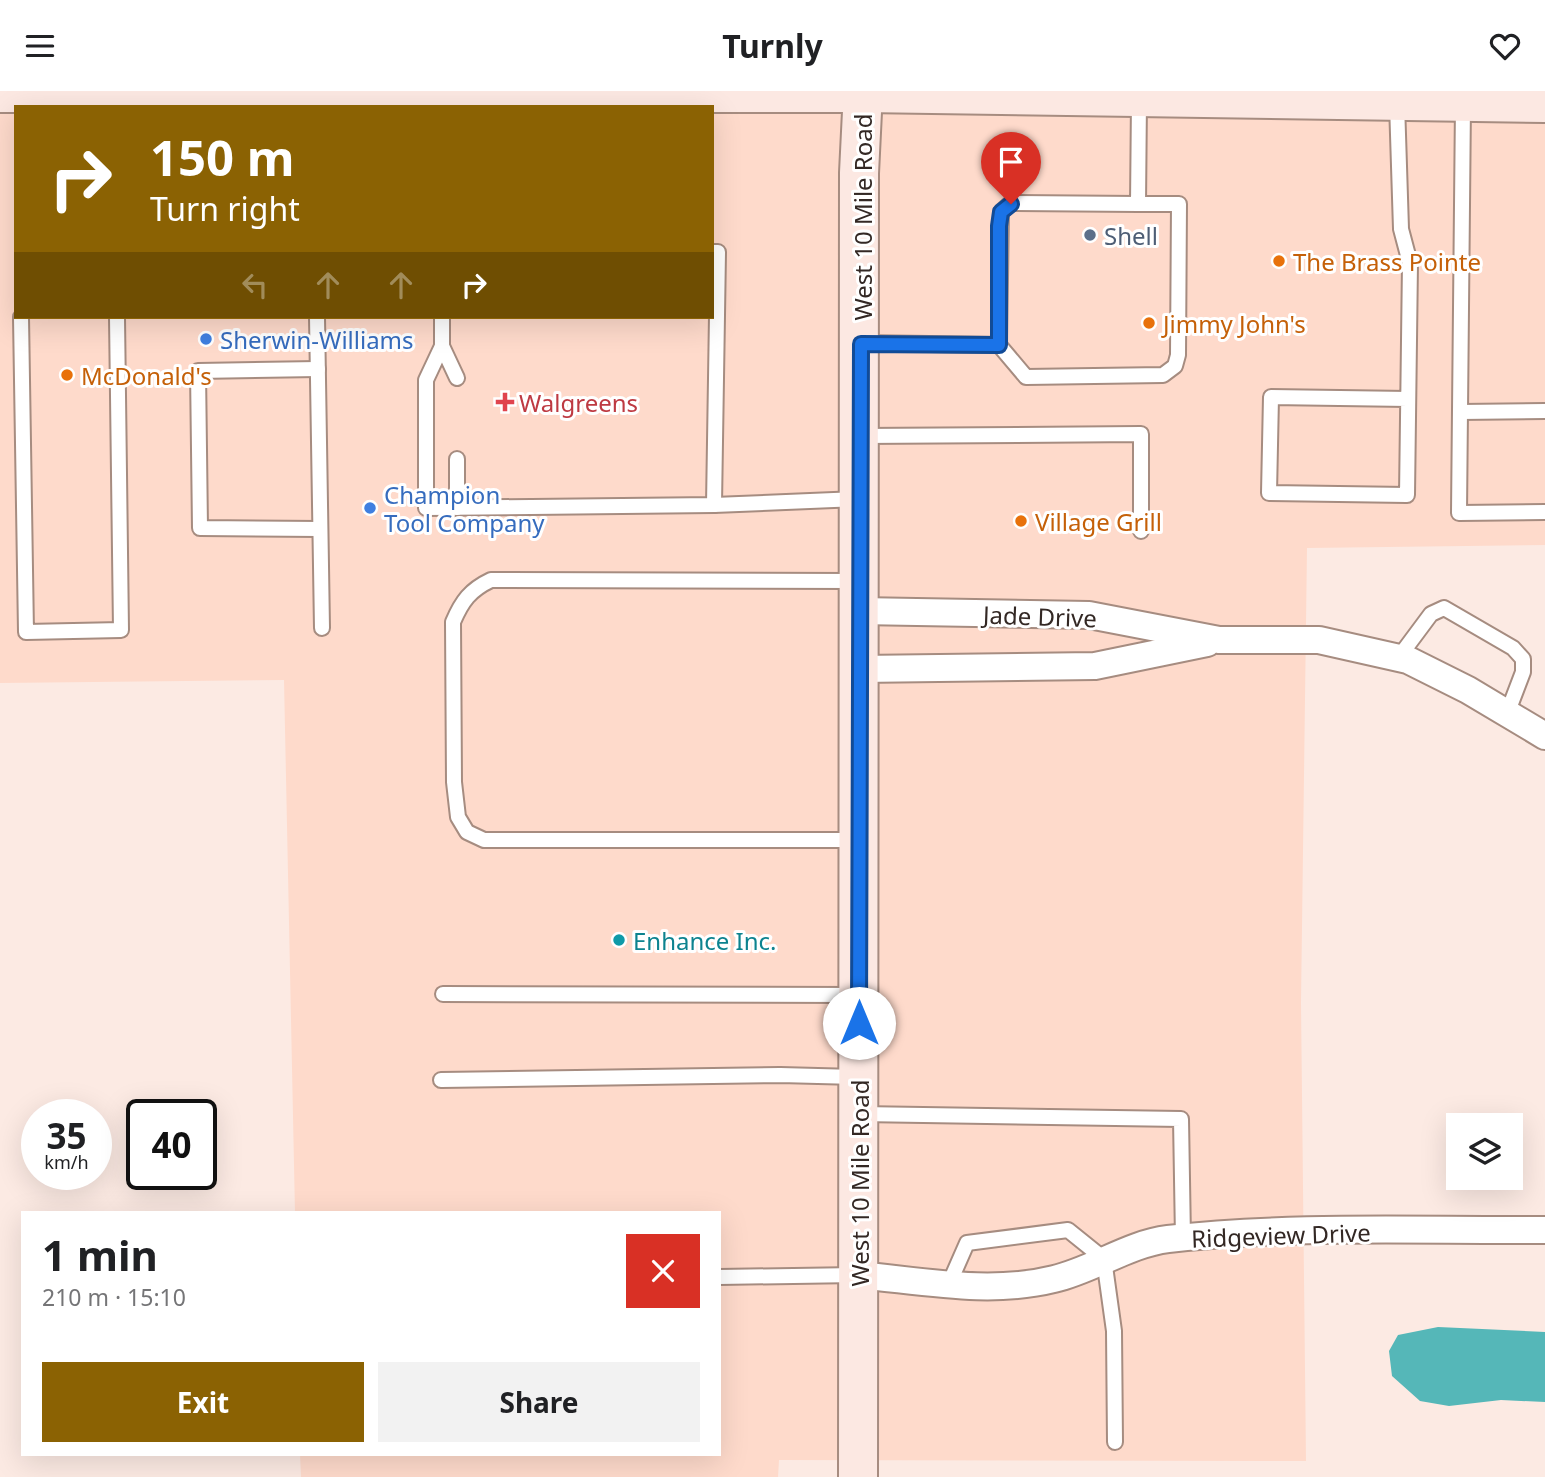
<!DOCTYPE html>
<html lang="en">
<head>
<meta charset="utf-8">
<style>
	body { margin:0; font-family:"Noto Sans",sans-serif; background:#f2f2f2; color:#202124; height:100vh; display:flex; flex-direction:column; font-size:26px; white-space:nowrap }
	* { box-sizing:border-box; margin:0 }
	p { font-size:23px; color:#757577 }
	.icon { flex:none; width:38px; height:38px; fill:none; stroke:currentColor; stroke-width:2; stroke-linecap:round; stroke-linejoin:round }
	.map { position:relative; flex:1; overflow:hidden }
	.details { position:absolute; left:21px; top:1120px; width:700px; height:245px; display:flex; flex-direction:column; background:#fff; border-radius:0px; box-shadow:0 7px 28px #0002 }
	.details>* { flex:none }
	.hud { position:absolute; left:14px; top:14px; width:700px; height:214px; border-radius:0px; box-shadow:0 7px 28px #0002; background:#8b6203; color:#fff; overflow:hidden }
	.fabs { position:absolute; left:1446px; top:1022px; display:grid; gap:14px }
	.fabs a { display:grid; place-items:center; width:77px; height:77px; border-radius:0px; background:#fff; box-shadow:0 7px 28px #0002; font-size:35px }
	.speed { position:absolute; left:21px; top:1008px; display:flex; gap:14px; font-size:35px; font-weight:700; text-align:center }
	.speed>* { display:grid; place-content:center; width:91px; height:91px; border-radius:50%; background:#fff; box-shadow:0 7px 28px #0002; line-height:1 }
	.speed small { font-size:18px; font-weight:400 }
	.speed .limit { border:4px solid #111; border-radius:10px; background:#fff; color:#111 }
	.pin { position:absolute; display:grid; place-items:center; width:60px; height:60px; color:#fff; margin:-72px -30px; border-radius:50% 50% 50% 0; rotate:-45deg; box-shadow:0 0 7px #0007 }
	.pin .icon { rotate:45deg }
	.me { position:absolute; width:77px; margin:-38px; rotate:0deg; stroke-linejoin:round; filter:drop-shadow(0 0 5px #0008) }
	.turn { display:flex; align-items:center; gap:24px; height:147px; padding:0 21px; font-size:32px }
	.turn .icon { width:91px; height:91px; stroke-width:2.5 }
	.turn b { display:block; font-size:49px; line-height:60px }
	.lanes { display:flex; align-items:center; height:66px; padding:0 21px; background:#0003; justify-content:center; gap:35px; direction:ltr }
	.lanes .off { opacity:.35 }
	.round { display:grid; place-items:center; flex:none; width:74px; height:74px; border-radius:0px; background:#f2f2f2 }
	.overview { display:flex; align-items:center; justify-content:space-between; height:119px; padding:0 21px }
	h1 { font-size:42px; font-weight:700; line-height:52px }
	.button { display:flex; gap:14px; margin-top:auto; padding:14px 21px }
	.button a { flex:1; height:80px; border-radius:0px; background:#8b6203; color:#fff; font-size:28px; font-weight:700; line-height:80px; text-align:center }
	.button a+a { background:#f2f2f2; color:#202124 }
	header { display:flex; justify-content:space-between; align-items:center; height:91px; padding:0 21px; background:#fff; font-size:32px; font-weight:700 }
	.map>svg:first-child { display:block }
	.built { fill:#fedacb; fill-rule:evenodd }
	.water { fill:#55b7b8 }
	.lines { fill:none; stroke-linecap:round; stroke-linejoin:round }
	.lane-casing { stroke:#a68c80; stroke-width:18 }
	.street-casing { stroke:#a68c80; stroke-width:30 }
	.secondary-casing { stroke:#a68c80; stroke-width:42 }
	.lane { stroke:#fff; stroke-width:14 }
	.street { stroke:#fff; stroke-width:26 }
	.secondary { stroke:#fce8e2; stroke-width:38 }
	.route-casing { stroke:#114b97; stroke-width:18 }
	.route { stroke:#1a73e8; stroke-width:12 }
	.service-dot { fill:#5c6f8a; stroke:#fff; stroke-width:2.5 }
	.food-dot { fill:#e8710a; stroke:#fff; stroke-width:2.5 }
	.shop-dot { fill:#3f7fe0; stroke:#fff; stroke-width:2.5 }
	.health-dot { fill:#e0444e; stroke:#fff; stroke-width:2.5 }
	.culture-dot { fill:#0f9aa8; stroke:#fff; stroke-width:2.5 }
	.labels { text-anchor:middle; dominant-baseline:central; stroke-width:6; stroke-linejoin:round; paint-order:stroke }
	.street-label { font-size:24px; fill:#332824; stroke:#fff }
	.service-label { font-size:24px; fill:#4e5e75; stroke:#fff; text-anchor:start }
	.food-label { font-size:24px; fill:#c56008; stroke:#fff; text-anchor:start }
	.shop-label { font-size:24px; fill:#366cbe; stroke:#fff; text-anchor:start }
	.health-label { font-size:24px; fill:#be3a42; stroke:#fff; text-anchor:start }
	.culture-label { font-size:24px; fill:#0d838f; stroke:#fff; text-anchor:start }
</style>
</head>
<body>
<header><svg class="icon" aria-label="menu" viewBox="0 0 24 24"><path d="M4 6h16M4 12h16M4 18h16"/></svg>Turnly<svg class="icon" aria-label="heart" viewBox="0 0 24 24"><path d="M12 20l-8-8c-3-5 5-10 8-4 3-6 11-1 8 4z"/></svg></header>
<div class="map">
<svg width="1545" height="1386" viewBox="0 0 1545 1386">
	<rect width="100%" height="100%" fill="#fceae3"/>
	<!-- built -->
	<path class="built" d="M0 0H1545V454L1307 457 1301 912 1306 1370 779 1369 778 1386H301L300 1363H719V1122H295L284 589 0 592ZM16 16H712V226H16Z"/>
	<!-- water -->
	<path class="water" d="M1438 1236 1545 1241V1311L1501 1309 1449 1315 1420 1310 1392 1285 1389 1260 1398 1244Z"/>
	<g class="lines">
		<!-- lane casing -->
		<g class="lane-casing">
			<g id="lane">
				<path d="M1397 12 1401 138 1410 172 1407 404 1269 402 1271 306 1408 308"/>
				<path d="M1463 12 1459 422 1545 421"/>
				<path d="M712 161H718L714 414"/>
				<path d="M21 226 26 541 121 539 117 226"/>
				<path d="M317 226 322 537"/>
				<path d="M442 226V255L426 289V417L714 414 858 408"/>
				<path d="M861 252 999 254 1001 121 1011 112 1138 113 1139 9"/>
				<path d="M999 254 1026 286 1163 284 1175 275 1178 264 1179 113H1138"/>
				<path d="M442 255 457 287"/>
				<path d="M318 278 198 280 200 437 320 438"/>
				<path d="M1460 321 1545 320"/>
				<path d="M861 345 1141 343V440"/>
				<path d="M457 417V368"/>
				<path d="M1399 566 1431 523 1444 517 1513 557 1523 568V581L1507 623"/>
				<path d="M856 749H484L467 741 458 726 454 691 453 531C462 510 470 499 491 489L858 490"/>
				<path d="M443 903 858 904"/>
				<path d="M441 989 780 984 856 986"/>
				<path d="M860 1023 1181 1028 1183 1148"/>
				<path d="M719 1186 857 1184"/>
				<path d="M949 1193 967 1152 1068 1139 1104 1168 1114 1240 1115 1351"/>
			</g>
		</g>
		<!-- street casing -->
		<g class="street-casing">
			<g id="street">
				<path d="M859 520 1089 524 1219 549H1319L1408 569 1468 599 1545 645"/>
				<path d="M860 578 1095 575 1207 552"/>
				<path d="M858 1184C923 1190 990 1204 1054 1188 1093 1179 1128 1153 1168 1148 1292 1134 1420 1140 1545 1139"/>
			</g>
		</g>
		<!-- secondary casing -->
		<g class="secondary-casing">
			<g id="secondary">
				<path d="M0 2H863L1545 12"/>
				<path d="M858 1386 859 82 863 0"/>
			</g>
		</g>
		<!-- lane -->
		<use href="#lane" class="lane"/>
		<!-- street -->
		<use href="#street" class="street"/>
		<!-- secondary -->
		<use href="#secondary" class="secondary"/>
	</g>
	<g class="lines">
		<!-- route casing -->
		<g class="route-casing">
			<path id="route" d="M859 932 861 253 999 254V135L1001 121 1011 113"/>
		</g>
		<!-- route -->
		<use href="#route" class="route"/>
	</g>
	<!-- markers -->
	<circle class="service-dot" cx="1090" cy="144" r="7"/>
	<g class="food-dot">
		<circle cx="1279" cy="170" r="7"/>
		<circle cx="1149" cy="232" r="7"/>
		<circle cx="67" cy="284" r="7"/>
		<circle cx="1021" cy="430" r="7"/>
	</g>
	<g class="shop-dot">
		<circle cx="206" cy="248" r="7"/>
		<circle cx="370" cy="417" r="7"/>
	</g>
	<path class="health-dot" d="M501.5 300.5h7v7h7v7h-7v7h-7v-7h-7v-7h7z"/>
	<circle class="culture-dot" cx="619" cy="849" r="7"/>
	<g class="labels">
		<!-- street labels -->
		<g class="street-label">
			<text transform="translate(862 126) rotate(-90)">West 10 Mile Road</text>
			<text transform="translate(1040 525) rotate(2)">Jade Drive</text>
			<text transform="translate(859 1092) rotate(-90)">West 10 Mile Road</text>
			<text transform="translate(1281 1144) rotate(-2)">Ridgeview Drive</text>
		</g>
		<!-- service labels -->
		<g class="service-label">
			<text x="1104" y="144">Shell</text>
		</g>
		<!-- food labels -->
		<g class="food-label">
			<text x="1293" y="170">The Brass Pointe</text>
			<text x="1163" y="232">Jimmy John's</text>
			<text x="81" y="284">McDonald's</text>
			<text x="1035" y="430">Village Grill</text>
		</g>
		<!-- shop labels -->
		<g class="shop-label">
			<text x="220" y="248">Sherwin-Williams</text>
			<text x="384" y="403">Champion<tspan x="384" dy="28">Tool Company</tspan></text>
		</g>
		<!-- health labels -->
		<g class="health-label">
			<text x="519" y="311">Walgreens</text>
		</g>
		<!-- culture labels -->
		<g class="culture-label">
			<text x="633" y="849">Enhance Inc.</text>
		</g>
	</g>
</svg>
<div class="fabs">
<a><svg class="icon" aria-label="layers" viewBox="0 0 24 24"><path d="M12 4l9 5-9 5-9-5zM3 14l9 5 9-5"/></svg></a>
</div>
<div class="speed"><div>35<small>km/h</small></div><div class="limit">40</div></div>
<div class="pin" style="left:1011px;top:113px;background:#d93025"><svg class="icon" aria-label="arrive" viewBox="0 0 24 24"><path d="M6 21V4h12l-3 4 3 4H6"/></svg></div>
<svg class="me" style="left:859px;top:932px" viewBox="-20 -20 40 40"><circle r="19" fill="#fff"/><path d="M0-13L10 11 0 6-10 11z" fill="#1a73e8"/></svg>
<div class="hud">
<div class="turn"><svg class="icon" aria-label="right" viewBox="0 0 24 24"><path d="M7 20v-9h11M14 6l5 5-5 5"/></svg><div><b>150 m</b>Turn right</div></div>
<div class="lanes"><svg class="icon off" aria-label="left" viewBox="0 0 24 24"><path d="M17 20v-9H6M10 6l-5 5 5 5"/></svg><svg class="icon off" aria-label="ahead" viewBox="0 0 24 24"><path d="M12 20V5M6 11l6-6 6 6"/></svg><svg class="icon off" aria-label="ahead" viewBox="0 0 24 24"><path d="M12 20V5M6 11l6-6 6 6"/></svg><svg class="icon" aria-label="right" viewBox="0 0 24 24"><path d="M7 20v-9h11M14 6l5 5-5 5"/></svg></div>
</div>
<section class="details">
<div class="overview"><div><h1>1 min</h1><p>210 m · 15:10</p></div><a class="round" style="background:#d93025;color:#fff"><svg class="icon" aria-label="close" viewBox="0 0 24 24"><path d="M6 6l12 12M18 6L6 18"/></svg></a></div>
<div class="button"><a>Exit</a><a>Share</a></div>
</section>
</div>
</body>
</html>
